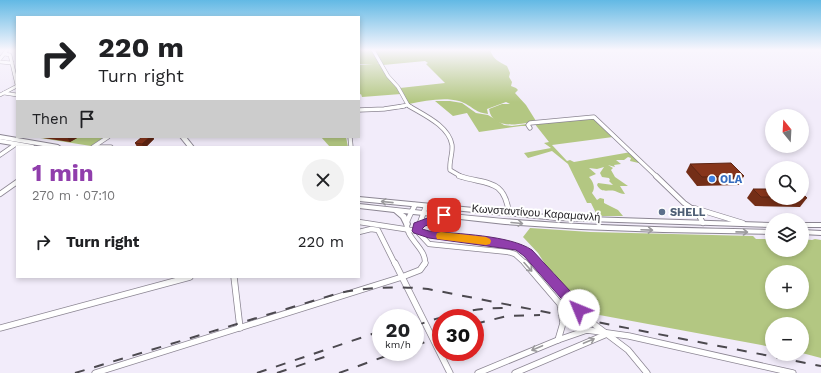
<!DOCTYPE html>
<html lang="en">
<head>
<meta charset="utf-8">
<style>
	body { margin:0; font-family:"Work Sans",sans-serif; background:#f2f2f2; color:#202124; height:100vh; display:flex; flex-direction:column; font-size:15px; white-space:nowrap }
	* { box-sizing:border-box; margin:0 }
	p { font-size:13px; color:#757577 }
	.icon { flex:none; width:22px; height:22px; fill:none; stroke:currentColor; stroke-width:2; stroke-linecap:round; stroke-linejoin:round }
	.map { position:relative; flex:1; overflow:hidden }
	.side { position:absolute; left:16px; top:146px; width:344px; height:132px; display:flex; flex-direction:column; background:#fff; border-radius:0px; box-shadow:0 2px 6px #0003 }
	.side>* { flex:none }
	.banner { position:absolute; left:16px; top:16px; width:344px; height:122px; border-radius:0px; box-shadow:0 2px 6px #0003; background:#fff; color:#202124; overflow:hidden }
	.needle { width:26px; rotate:342deg }
	.tools { position:absolute; left:765px; top:109px; display:grid; gap:8px }
	.tools a { display:grid; place-items:center; width:44px; height:44px; border-radius:50%; background:#fff; box-shadow:0 2px 6px #0003; font-size:20px }
	.speed { position:absolute; left:372px; top:309px; display:flex; gap:8px; font-size:20px; font-weight:700; text-align:center }
	.speed>* { display:grid; place-content:center; width:52px; height:52px; border-radius:50%; background:#fff; box-shadow:0 2px 6px #0003; line-height:1 }
	.speed small { font-size:10px; font-weight:400 }
	.speed .limit { border:6px solid #d22; background:#fff; color:#111 }
	.pin { position:absolute; display:grid; place-items:center; width:34px; height:34px; color:#fff; margin:-17px; border-radius:8px; box-shadow:0 2px 6px #0006 }
	.me { position:absolute; width:44px; margin:-22px; rotate:315deg; stroke-linejoin:round; filter:drop-shadow(0 0 3px #0008) }
	.turn { display:flex; align-items:center; gap:14px; height:84px; padding:0 16px; font-size:18px }
	.turn .icon { width:52px; height:52px; stroke-width:2.5 }
	.turn b { display:block; font-size:28px; line-height:34px }
	.then { display:flex; align-items:center; height:38px; padding:0 16px; background:#0003; gap:8px; font-size:15px }
	.round { display:grid; place-items:center; flex:none; width:42px; height:42px; border-radius:21px; background:#f2f2f2 }
	.headline { display:flex; align-items:center; justify-content:space-between; height:68px; padding:0 16px }
	h1 { font-size:24px; font-weight:700; line-height:30px; color:#903eac }
	ul { padding:0; list-style:none }
	li { display:flex; align-items:center; gap:12px; height:56px; padding:0 16px }
	li div { flex:1 }
	li b { display:block; font-size:15px }
	li em { font-style:normal }
	.map>svg:first-child { display:block }
	.green { fill:#b3c782; fill-rule:evenodd }
	.lines { fill:none; stroke-linecap:round; stroke-linejoin:round }
	.street-far3-casing { stroke:#8c8693; stroke-width:4 }
	.street-far2-casing { stroke:#8c8693; stroke-width:5 }
	.street-far1-casing { stroke:#8c8693; stroke-width:6 }
	.street-casing { stroke:#8c8693; stroke-width:7 }
	.secondary-casing { stroke:#8c8693; stroke-width:2 }
	.street-far3 { stroke:#fff; stroke-width:3 }
	.street-far2 { stroke:#fff; stroke-width:3.5 }
	.street-far1 { stroke:#fff; stroke-width:4.5 }
	.street { stroke:#fff; stroke-width:5.5 }
	.secondary { fill:#fff; fill-rule:evenodd }
	.rail { stroke:#4c494f; stroke-width:2; stroke-dasharray:10 10; stroke-linecap:butt }
	.wall { fill:#742e17 }
	.shaded-wall { fill:#5e2513 }
	.building { fill:#87351b; stroke:#5e2513 }
	.oneway { stroke:#9b9a9c }
	.route { fill:#903eac; stroke:#5e2870 }
	.slow { fill:#f59e0b }
	.shop-dot { fill:#3f7fe0; stroke:#fff; stroke-width:1.5 }
	.service-dot { fill:#5c6f8a; stroke:#fff; stroke-width:1.5 }
	.labels { text-anchor:middle; dominant-baseline:central; stroke-width:4; stroke-linejoin:round; paint-order:stroke }
	.shop-label { font-size:11px; font-weight:bold; fill:#366cbe; stroke:#fff; text-anchor:start }
	.service-label { font-size:11px; font-weight:bold; fill:#4e5e75; stroke:#fff; text-anchor:start }
	.street-label { font-size:11px; fill:#201e22; stroke:#fff }
</style>
</head>
<body>
<div class="map">
<svg width="821" height="373" viewBox="0 0 821 373">
	<rect width="100%" height="100%" fill="#f2ecfa"/>
	<!-- green -->
	<g class="green">
		<path d="M359 50H372L379 63H377L380 64 401 94 362 97 361 94 359 95V65L373 64H359Z"/>
		<path d="M374 50H490C493 59 499 62 507 66L510 73 509 77 512 82 511 86 516 88 518 90 515 93 526 105 536 121C522 124 492 131 489 109L502 104H510L506 102 487 109 488 114C473 112 472 105 459 101 443 97 425 101 409 104L400 88 445 83 426 64 428 63 425 61 383 65Z"/>
		<path d="M435 101H450L462 103 476 113 488 115 504 125 512 126 527 124 528 126H521L479 132 467 113 453 116Z"/>
		<path d="M593 118 613 137 552 145 567 161 570 160 574 162 631 152 643 164 630 161 631 158 628 157 624 160H616L621 164 614 165 615 167 608 165 613 168 611 170 615 177 628 186H620L625 194C621 194 618 192 615 191 608 189 602 194 597 185L598 183 613 185 609 181 610 180 609 178 602 177 600 173 604 167 597 169 589 168 596 174 589 177C593 181 596 188 592 193L597 200 600 198 604 199V203L618 210 623 216H592L591 213H596L591 203H587L568 164 552 151 528 158 524 153 551 148 544 143 549 142 534 123Z"/>
		<path d="M34 137H104L91 146Z"/>
		<path d="M321 137H346L348 147H330Z"/>
		<path d="M530 228 590 232 753 236 756 239H772V250H802V239L812 240 815 239 821 240V358L802 353V324H772V347L594 314 568 291 557 279 554 273 549 270 538 253 523 237ZM772 272H802V302H772Z"/>
	</g>
	<g class="lines">
		<!-- street-far3 casing -->
		<g class="street-far3-casing">
			<g id="street-far3">
				<path d="M373 50 388 76 398 87 408 105 411 107"/>
				<path d="M5 54 10 55 17 85"/>
				<path d="M0 59 7 50"/>
				<path d="M0 62 12 63"/>
				<path d="M4 93 17 95"/>
				<path d="M0 95 17 86"/>
				<path d="M398 107 408 105"/>
			</g>
		</g>
		<!-- street-far2 casing -->
		<g class="street-far2-casing">
			<g id="street-far2">
				<path d="M409 106C424 115 449 126 452 145 453 153 449 161 450 170L462 177"/>
				<path d="M359 110 384 109 404 106"/>
				<path d="M530 128 528 125 530 123 594 117 657 177"/>
				<path d="M350 137 351 147"/>
				<path d="M93 147 108 137"/>
				<path d="M96 147H111"/>
				<path d="M0 155 16 144"/>
			</g>
		</g>
		<!-- street-far1 casing -->
		<g class="street-far1-casing">
			<g id="street-far1">
				<path d="M459 176C487 185 504 178 509 213"/>
				<path d="M656 176 684 203 697 212 703 223"/>
				<path d="M0 194 17 182"/>
				<path d="M415 205C412 211 409 216 407 222 404 238 427 248 425 264"/>
				<path d="M426 206 417 231 429 244 508 252 515 254 526 264"/>
				<path d="M694 208 743 223"/>
				<path d="M359 222 417 231 429 235 508 244C522 248 529 254 538 264"/>
				<path d="M359 232 371 229 378 230 395 264"/>
			</g>
		</g>
		<!-- street casing -->
		<g class="street-casing">
			<g id="street">
				<path d="M395 263 450 373"/>
				<path d="M525 263 560 304 563 323 558 340"/>
				<path d="M537 263 568 300 595 325 628 350 647 373"/>
				<path d="M234 277 240 328"/>
				<path d="M563 307 570 317 587 330"/>
				<path d="M0 328 190 277"/>
				<path d="M95 373 402 277 420 270 425 263"/>
				<path d="M478 373 558 340 587 330 629 336 793 373"/>
				<path d="M515 373 607 334"/>
			</g>
		</g>
		<!-- secondary casing -->
		<g class="secondary-casing">
			<g id="secondary">
				<path d="M0 135 58 145 61 147H49L0 139Z"/>
				<path d="M180 137H186L194 147H188Z"/>
				<path d="M0 139 33 145 36 147H24L0 143Z"/>
				<path d="M359 197 557 216 772 223V227L557 220 359 201Z"/>
				<path d="M359 204C416 210 473 217 530 221 611 227 691 228 772 230V234L663 232 581 229 505 224 442 217 418 228H416L415 226 416 224 433 216 403 213 406 215 410 224 409 226H405L401 218 394 212 359 208Z"/>
				<rect x="802" y="223" width="19" height="4"/>
				<path d="M802 230 821 231V235L802 234Z"/>
			</g>
		</g>
		<!-- street-far3 -->
		<use href="#street-far3" class="street-far3"/>
		<!-- street-far2 -->
		<use href="#street-far2" class="street-far2"/>
		<!-- street-far1 -->
		<use href="#street-far1" class="street-far1"/>
		<!-- street -->
		<use href="#street" class="street"/>
		<!-- secondary -->
		<use href="#secondary" class="secondary"/>
		<!-- rail -->
		<g class="rail">
			<path d="M475 324 507 316 540 315"/>
			<path d="M415 326C445 315 475 307 507 308"/>
			<path d="M415 346 441 336"/>
			<path d="M75 373 339 293C369 287 398 286 428 289L821 366"/>
			<path d="M257 373 381 331"/>
			<path d="M277 373 333 354"/>
			<path d="M339 373 397 352"/>
		</g>
	</g>
	<!-- wall -->
	<g class="wall">
		<path d="M42 137H76L77 138 70 142 43 138Z"/>
		<path d="M150 137H153L154 139 146 147H137L135 143Z"/>
		<path d="M690 164 744 176 739 185 697 186 686 172Z"/>
		<path d="M753 189H772V198H807L800 207 755 206 747 198Z"/>
	</g>
	<!-- shaded-wall -->
	<g class="shaded-wall">
		<path d="M67 137H76L77 138 70 142Z"/>
		<path d="M150 137H153L154 139 146 147H143L142 144Z"/>
	</g>
	<!-- building -->
	<g class="building">
		<path d="M142 137H150L142 144 135 143Z"/>
		<path d="M731 163 744 176 702 177 690 164Z"/>
		<path d="M753 189H772V197H761Z"/>
		<path d="M802 193 807 198H802Z"/>
	</g>
	<!-- one-way arrows -->
	<defs><path id="oneway-shaft" d="M-6 0H5M1.5-3L5.5 0L1.5 3" fill="none" stroke-width="1.6" stroke-linecap="round" stroke-linejoin="round"/></defs>
	<g class="oneway">
		<use href="#oneway-shaft" transform="translate(387 202) rotate(-174)"/>
		<use href="#oneway-shaft" transform="translate(517 223) rotate(5)"/>
		<use href="#oneway-shaft" transform="translate(647 230) rotate(2)"/>
		<use href="#oneway-shaft" transform="translate(742 232) rotate(1)"/>
		<use href="#oneway-shaft" transform="translate(528 267) rotate(48)"/>
		<use href="#oneway-shaft" transform="translate(589 341) rotate(-23)"/>
		<use href="#oneway-shaft" transform="translate(537 348) rotate(157)"/>
	</g>
	<!-- sky -->
	<linearGradient id="sky" x2="0" y2="1"><stop stop-color="#62b9e4"/><stop offset="0.49" stop-color="#f9f6fd"/><stop offset="1" stop-color="#f9f6fd" stop-opacity="0"/></linearGradient>
	<rect width="821" height="102" fill="url(#sky)"/>
	<!-- route -->
	<path class="route" d="M444 212 449 215 448 218 425 226 422 229 429 231C457 234 510 235 532 250L584 306 585 310 584 314 579 315 575 314 524 256 516 250 429 238 414 233 412 231 414 223Z"/>
	<!-- slow -->
	<path class="slow" d="M441 232 486 237 490 239 491 241 490 244 486 245 437 239 436 236 437 233Z"/>
	<!-- markers -->
	<circle class="shop-dot" cx="712" cy="179" r="4"/>
	<circle class="service-dot" cx="662" cy="212" r="4"/>
	<g class="labels">
		<!-- shop labels -->
		<g class="shop-label">
			<text x="720" y="179">OLA</text>
		</g>
		<!-- service labels -->
		<g class="service-label">
			<text x="670" y="212">SHELL</text>
		</g>
		<!-- street labels -->
		<g class="street-label">
			<text transform="translate(536 213) rotate(4)">Κωνσταντίνου Καραμανλή</text>
		</g>
	</g>
</svg>
<div class="tools">
<a><svg class="needle" viewBox="-14 -14 28 28"><path d="M0-13l5 13h-10z" fill="#e53935"/><path d="M0 13l5-13h-10z" fill="#757577"/></svg></a>
<a><svg class="icon" aria-label="search" viewBox="0 0 24 24"><circle cx="10" cy="10" r="6"/><path d="M15 15l6 6"/></svg></a>
<a><svg class="icon" aria-label="layers" viewBox="0 0 24 24"><path d="M12 4l9 5-9 5-9-5zM3 14l9 5 9-5"/></svg></a>
<a>+</a>
<a>−</a>
</div>
<div class="speed"><div>20<small>km/h</small></div><div class="limit">30</div></div>
<div class="pin" style="left:444px;top:215px;background:#d93025"><svg class="icon" aria-label="arrive" viewBox="0 0 24 24"><path d="M6 21V4h12l-3 4 3 4H6"/></svg></div>
<svg class="me" style="left:579px;top:310px" viewBox="-20 -20 40 40"><circle r="19" fill="#fff"/><path d="M0-13L10 11 0 6-10 11z" fill="#903eac"/></svg>
<div class="banner">
<div class="turn"><svg class="icon" aria-label="right" viewBox="0 0 24 24"><path d="M7 20v-9h11M14 6l5 5-5 5"/></svg><div><b>220 m</b>Turn right</div></div>
<div class="then">Then<svg class="icon" aria-label="arrive" viewBox="0 0 24 24"><path d="M6 21V4h12l-3 4 3 4H6"/></svg></div>
</div>
<section class="side">
<div class="headline"><div><h1>1 min</h1><p>270 m · 07:10</p></div><a class="round"><svg class="icon" aria-label="close" viewBox="0 0 24 24"><path d="M6 6l12 12M18 6L6 18"/></svg></a></div>
<ul>
<li><svg class="icon" aria-label="right" viewBox="0 0 24 24"><path d="M7 20v-9h11M14 6l5 5-5 5"/></svg><div><b>Turn right</b></div><em>220 m</em></li>
</ul>
</section>
</div>
</body>
</html>
